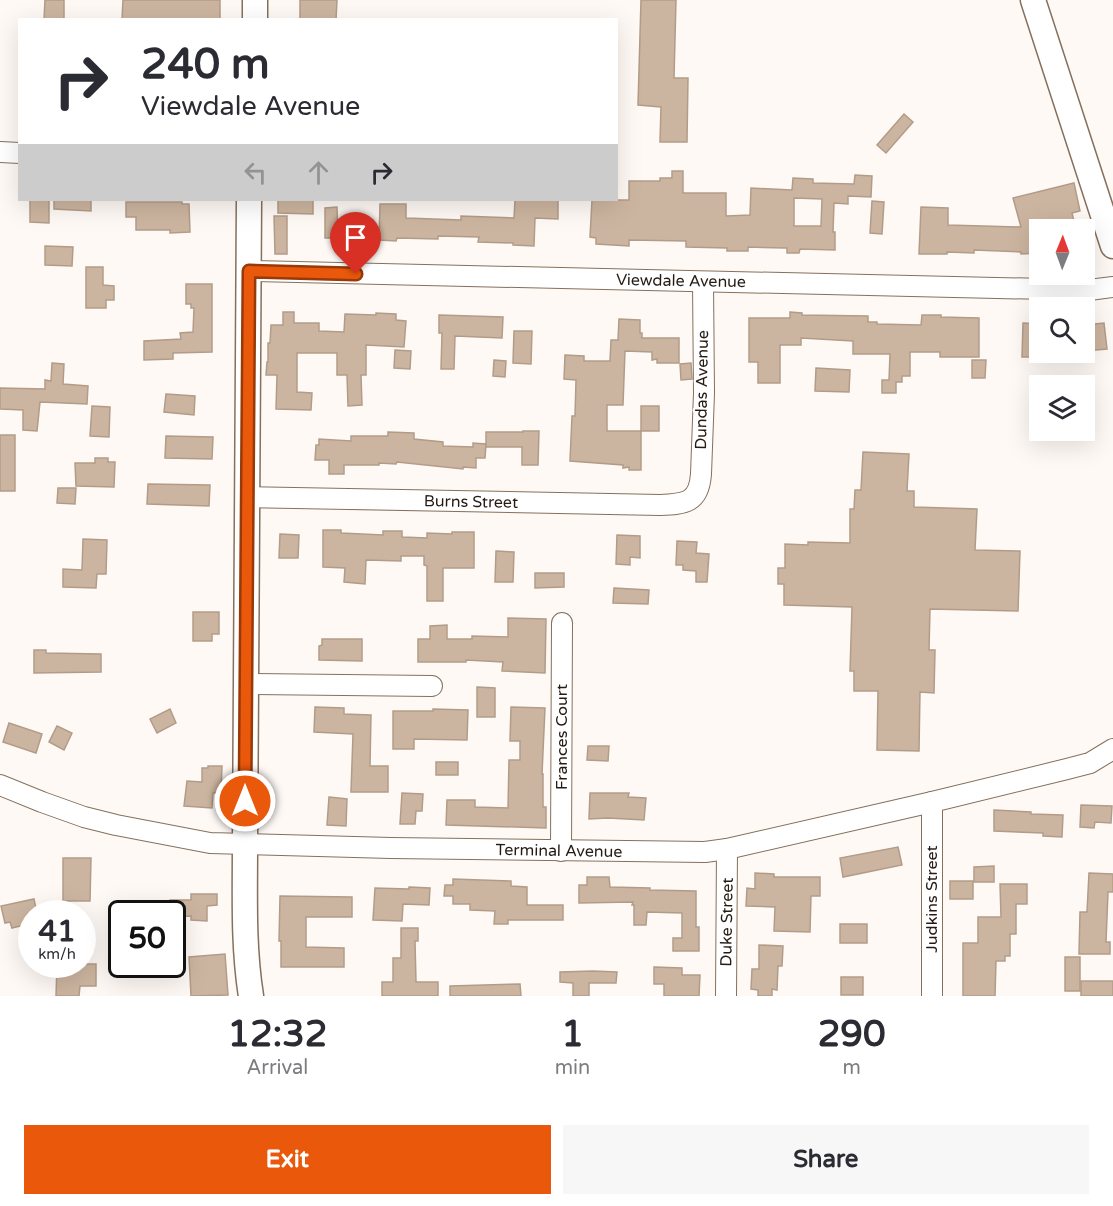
<!DOCTYPE html>
<html lang="en">
<head>
<meta charset="utf-8">
<style>
	body { margin:0; font-family:"Varela Round",sans-serif; background:#f7f7f7; color:#2b2b33; height:100vh; display:flex; flex-direction:column; font-size:22px; white-space:nowrap }
	* { box-sizing:border-box; margin:0 }
	p { font-size:20px; color:#7c7c81 }
	.icon { flex:none; width:33px; height:33px; fill:none; stroke:currentColor; stroke-width:2; stroke-linecap:round; stroke-linejoin:round }
	.map { position:relative; height:996px; overflow:hidden }
	.panel { display:flex; flex-direction:column; background:#fff; flex:1 }
	.panel>* { flex:none }
	.banner { position:absolute; left:18px; top:18px; width:600px; height:183px; border-radius:0px; box-shadow:0 6px 24px #0002; background:#fff; color:#2b2b33; overflow:hidden }
	.needle { width:39px; rotate:1deg }
	.tools { position:absolute; left:1029px; top:219px; display:grid; gap:12px }
	.tools a { display:grid; place-items:center; width:66px; height:66px; border-radius:0px; background:#fff; box-shadow:0 6px 24px #0002; font-size:30px }
	.speed { position:absolute; left:18px; top:900px; display:flex; gap:12px; font-size:30px; font-weight:700; text-align:center }
	.speed>* { display:grid; place-content:center; width:78px; height:78px; border-radius:50%; background:#fff; box-shadow:0 6px 24px #0002; line-height:1 }
	.speed small { font-size:15px; font-weight:400 }
	.speed .limit { border:3px solid #111; border-radius:9px; background:#fff; color:#111 }
	.pin { position:absolute; display:grid; place-items:center; width:51px; height:51px; color:#fff; margin:-62px -26px; border-radius:50% 50% 50% 0; rotate:-45deg; box-shadow:0 0 6px #0007 }
	.pin .icon { rotate:45deg }
	.me { position:absolute; width:66px; margin:-33px; rotate:0deg; stroke-linejoin:round; filter:drop-shadow(0 0 4px #0008) }
	.turn { display:flex; align-items:center; gap:21px; height:126px; padding:0 24px; font-size:27px }
	.turn .icon { width:78px; height:78px; stroke-width:2.5 }
	.turn b { display:block; font-size:42px; line-height:51px }
	.lanes { display:flex; align-items:center; height:57px; padding:0 24px; background:#0003; justify-content:center; gap:30px; direction:ltr }
	.lanes .off { opacity:.35 }
	.eta { display:flex; justify-content:space-evenly; align-items:center; height:102px; text-align:center }
	.eta b { font-size:36px; font-weight:700; line-height:42px }
	.cta { display:flex; gap:12px; margin-top:auto; padding:12px 24px }
	.cta a { flex:1; height:69px; border-radius:0px; background:#ea580c; color:#fff; font-size:24px; font-weight:700; line-height:69px; text-align:center }
	.cta a+a { background:#f7f7f7; color:#2b2b33 }
	.map>svg:first-child { display:block }
	.building { fill:#ccb5a0; stroke:#b29c88; stroke-width:1.5; fill-rule:evenodd }
	.lines { fill:none; stroke-linecap:round; stroke-linejoin:round }
	.minor-casing { stroke:#85705d; stroke-width:22 }
	.major-casing { stroke:#85705d; stroke-width:27 }
	.minor { stroke:#fff; stroke-width:20 }
	.major { stroke:#fff; stroke-width:24 }
	.route-casing { stroke:#983908; stroke-width:15 }
	.route { stroke:#ea580c; stroke-width:10 }
	.labels { text-anchor:middle; dominant-baseline:central; stroke-width:4.5; stroke-linejoin:round; paint-order:stroke }
	.street-label { font-size:16px; fill:#241b14; stroke:#fff }
</style>
</head>
<body>
<div class="map">
<svg width="1113" height="996" viewBox="0 0 1113 996">
	<rect width="100%" height="100%" fill="#fef9f5"/>
	<!-- building -->
	<g class="building">
		<path d="M45 0H64V20H44Z"/>
		<path d="M123 0H220V20H122Z"/>
		<path d="M300 0H337L336 20H300Z"/>
		<path d="M641 0H676L674 78H688L687 142H660L661 107 638 105Z"/>
		<path d="M904 114 913 122 886 153 877 145Z"/>
		<path d="M672 171H683V193H726V216L750 215 751 188 792 190 793 178 813 179V183L854 184 855 175 872 176 871 197 848 196V204L834 203 833 232H835V250L800 249 799 253H787V248H785L748 247V251H727V248L686 247V241L629 240V246L596 244V238L590 237 592 200H629V181H660V178H672ZM794 198 822 199 821 226H794Z"/>
		<path d="M1074 183 1080 211 1072 213 1076 230H1040V253L1021 254V252L974 250V253L947 252V254H919L921 207 948 208V225L1021 227 1013 198Z"/>
		<path d="M30 200H49V223L30 222Z"/>
		<path d="M54 200H91V211L54 209Z"/>
		<path d="M278 200H313V214L278 213Z"/>
		<path d="M515 200H558V219L535 218 534 246 513 245V243L478 242 479 237 438 236V239L397 238 396 241 379 240 380 204H406V218L461 220V216L514 218Z"/>
		<path d="M872 201 884 202 882 234 870 233Z"/>
		<path d="M126 202H182V204H189L190 232 170 233V230H136V217H126Z"/>
		<path d="M337 207 338 238H325V208Z"/>
		<path d="M274 216H287V254H275Z"/>
		<path d="M45 246 73 247 72 266 45 265Z"/>
		<path d="M86 267H103V285L114 286V300H106V308H86Z"/>
		<path d="M186 284H212V352L173 353V359L144 360V341L181 339 180 333 193 332 194 308H191V304H186Z"/>
		<path d="M283 312H294V323H319V331L344 332 345 314 376 315V313L396 314V320L406 321 404 347 366 345V375H361L362 405 348 406 347 375H337V353H297V392L312 393 311 410 276 409 277 375H266L267 362H268V343H270L271 325H283Z"/>
		<path d="M790 312 802 313V315L868 316V322H877V324L921 325 922 315H941V317L979 318V357H940V352H910V376H902V382H896V393H882V380H889L890 354H853V341L801 338V345H780V383H758V362H749V318H790Z"/>
		<path d="M439 315 503 317 502 338 455 336 454 369H441L442 333H439Z"/>
		<path d="M619 319 640 320V333H642V338H679V363H657V359L652 360V352L625 351 623 405H607V431H641V470H629V467L623 468V465L570 461 572 416H575L576 380 564 379 565 355 584 356V361H610L611 340H618Z"/>
		<path d="M1023 323 1040 324V357H1022Z"/>
		<path d="M1104 323 1107 349 1084 351V325Z"/>
		<path d="M514 331H532L531 364 513 363Z"/>
		<path d="M395 350 411 351 410 369 394 368Z"/>
		<path d="M494 360 506 361 505 377 493 376Z"/>
		<path d="M972 360H986L985 378H972Z"/>
		<path d="M52 363 64 364 63 384 88 386 87 404 40 402 37 431 23 430V410L0 409V388L45 389V380L51 381Z"/>
		<path d="M691 363 692 379 681 380 680 364Z"/>
		<path d="M816 368 850 370 849 392 815 391Z"/>
		<path d="M166 394 195 396 194 415 164 412Z"/>
		<path d="M92 406 110 407 109 437 90 436Z"/>
		<rect x="641" y="406" width="18" height="25"/>
		<path d="M523 431H539L538 465H522V447H486V432H523Z"/>
		<path d="M388 432 414 433V439L443 442V446L473 447V443L486 444 485 458H476V468L463 467V469L397 462 396 464 379 463V465H344V474H329V460H315L316 445H319V439L351 441V436H388Z"/>
		<rect x="0" y="435" width="15" height="56"/>
		<path d="M166 436 213 437 212 459 165 458Z"/>
		<path d="M863 452 909 454 907 491H914V507L977 509 975 550 1020 551 1018 611 930 609 929 650H935L934 693 920 692 919 751 877 750 878 691H854V671H850L852 607 784 605V584H778V568H785V544L808 545V542L850 543V509H854L855 490H861Z"/>
		<path d="M95 458H108V462H115L114 487 76 486 75 463H95Z"/>
		<path d="M148 484 210 485 209 506 147 504Z"/>
		<path d="M58 488H76L75 504 57 503Z"/>
		<path d="M323 530H341V533L383 535V531H402V537L427 538V533L452 534V532H474V568H443V601H427V566L424 565V556H401V561L366 560 365 584 344 582 345 568 323 567Z"/>
		<path d="M280 534 299 535 298 558H279Z"/>
		<path d="M617 535 640 536V558L630 557V565L616 564Z"/>
		<path d="M83 539 107 540 106 574H97L96 588 63 587V569L82 570Z"/>
		<path d="M677 541 697 542 696 553 709 554 707 582H696V571L683 570V565H676Z"/>
		<path d="M496 551 514 552 513 582H495Z"/>
		<path d="M535 573H564V587L535 588Z"/>
		<path d="M614 588 649 590 648 604 613 603Z"/>
		<path d="M193 612H219V634H212V641H193Z"/>
		<path d="M508 618 546 619 545 673 502 671 503 662 466 660V662H418V639H430V626L447 625V639H472V636L508 637Z"/>
		<path d="M322 639H362V661L319 660V646L322 645Z"/>
		<path d="M34 650H46V653L101 654V672L34 673Z"/>
		<path d="M477 687 495 688V717H477Z"/>
		<path d="M315 707 344 708V714L371 715 370 766H388V792H351L353 734 314 732Z"/>
		<path d="M511 707 545 708 542 774H543V807H546V828L446 825 447 800H475V807L508 808 509 760H520V741H510Z"/>
		<path d="M170 709 176 723 157 733 150 719Z"/>
		<path d="M433 709 468 710 467 740 414 739V749H393V711H433Z"/>
		<path d="M9 723 42 734 36 753 3 742Z"/>
		<path d="M57 726 72 733 64 750 49 742Z"/>
		<path d="M588 746H609L608 761 587 760Z"/>
		<rect x="436" y="762" width="22" height="13"/>
		<path d="M208 766H222L221 793H213L212 808 184 806 187 781 202 782V768H208Z"/>
		<path d="M402 793 423 794 422 811H416L415 824H400Z"/>
		<path d="M590 793H629L628 797 646 798 644 820 608 818 589 819Z"/>
		<path d="M329 797 347 799 346 826 327 825Z"/>
		<path d="M1081 805 1112 806 1111 823 1095 822 1094 828 1080 827Z"/>
		<path d="M994 810 1031 812V814L1063 815 1062 837 1043 836V833L994 831Z"/>
		<path d="M898 847 902 865 843 877 840 858Z"/>
		<path d="M63 858H91L90 901H63Z"/>
		<path d="M994 866V882H974V867Z"/>
		<path d="M755 873 774 874V877H820V896H811L810 932 774 931 775 907 746 906 747 888 755 889Z"/>
		<path d="M1089 873 1113 874V892H1108L1106 942H1110V954H1079L1080 912H1087Z"/>
		<path d="M587 877H609L610 887 650 888V890L696 891V927H699V951H673V938H682V913L647 912 646 925H634V905H632L633 902 579 903V885H587Z"/>
		<path d="M453 879 511 881V886L527 887V905H563V920H508V924H494L495 911 470 910V904H453V896H444L445 885H453Z"/>
		<rect x="950" y="881" width="23" height="18"/>
		<path d="M1000 884H1027V904H1016V934H1010V956H1005V961H996L995 996H963V943H978V917H1001Z"/>
		<path d="M409 887 430 888 429 905 403 904 402 921 373 920 375 888 409 889Z"/>
		<path d="M191 894H217V905L207 906V921L191 920V916L172 917V914H170V900H191Z"/>
		<path d="M280 896 352 897V917H306V947L344 948V967H281V941H279Z"/>
		<path d="M34 899 37 914H32V923L12 928 10 922 5 923 1 906Z"/>
		<rect x="840" y="924" width="27" height="19"/>
		<path d="M401 928H418V941H415L416 982H438V996H382V982H393V958H401Z"/>
		<path d="M759 945 783 946 782 966H778L777 990 772 989V996H758V990L751 989 752 969H759Z"/>
		<path d="M225 954 228 995 191 996 189 957Z"/>
		<rect x="1065" y="957" width="15" height="34"/>
		<path d="M57 964H96V986H80L79 996H56Z"/>
		<path d="M654 967 682 968V975H700L699 996H664V984H654Z"/>
		<path d="M593 971 617 972 616 983H589V996H573V983L560 982V972Z"/>
		<rect x="841" y="977" width="22" height="18"/>
		<rect x="1081" y="981" width="32" height="15"/>
		<path d="M520 984 521 996H450V986Z"/>
	</g>
	<g class="lines">
		<!-- minor casing -->
		<g class="minor-casing">
			<g id="minor">
				<path d="M0 152 20 153"/>
				<path d="M249 271 1089 290 1113 287"/>
				<path d="M247 497 660 505C685 504 699 503 701 474L704 393 703 282"/>
				<path d="M246 684 432 686"/>
				<path d="M0 785 42 802 84 817 116 825 210 843 391 848 705 852 727 849 932 802 1067 769 1090 763 1113 749"/>
				<path d="M561 851 562 623"/>
				<path d="M726 996 727 849"/>
				<path d="M932 996V802"/>
			</g>
		</g>
		<!-- major casing -->
		<g class="major-casing">
			<g id="major">
				<path d="M1033 0 1113 246"/>
				<path d="M255 20V0"/>
				<path d="M249 200 245 844C245 895 243 946 251 996"/>
			</g>
		</g>
		<!-- minor -->
		<use href="#minor" class="minor"/>
		<!-- major -->
		<use href="#major" class="major"/>
	</g>
	<g class="lines">
		<!-- route casing -->
		<g class="route-casing">
			<path id="route" d="M245 801 249 271 356 274"/>
		</g>
		<!-- route -->
		<use href="#route" class="route"/>
	</g>
	<g class="labels">
		<!-- street labels -->
		<g class="street-label">
			<text transform="translate(681 281) rotate(1)">Viewdale Avenue</text>
			<text transform="translate(702 390) rotate(-89)">Dundas Avenue</text>
			<text transform="translate(471 502) rotate(1)">Burns Street</text>
			<text transform="translate(562 737) rotate(-90)">Frances Court</text>
			<text transform="translate(559 851) rotate(1)">Terminal Avenue</text>
			<text transform="translate(932 899) rotate(-90)">Judkins Street</text>
			<text transform="translate(727 922) rotate(-89)">Duke Street</text>
		</g>
	</g>
</svg>
<div class="tools">
<a><svg class="needle" viewBox="-14 -14 28 28"><path d="M0-13l5 13h-10z" fill="#e53935"/><path d="M0 13l5-13h-10z" fill="#7c7c81"/></svg></a>
<a><svg class="icon" aria-label="search" viewBox="0 0 24 24"><circle cx="10" cy="10" r="6"/><path d="M15 15l6 6"/></svg></a>
<a><svg class="icon" aria-label="layers" viewBox="0 0 24 24"><path d="M12 4l9 5-9 5-9-5zM3 14l9 5 9-5"/></svg></a>
</div>
<div class="speed"><div>41<small>km/h</small></div><div class="limit">50</div></div>
<div class="pin" style="left:356px;top:274px;background:#d93025"><svg class="icon" aria-label="arrive" viewBox="0 0 24 24"><path d="M6 21V4h12l-3 4 3 4H6"/></svg></div>
<svg class="me" style="left:245px;top:801px" viewBox="-20 -20 40 40"><circle r="17" fill="#ea580c" stroke="#fff" stroke-width="3"/><path d="M0-11L8 9 0 5-8 9z" fill="#fff"/></svg>
<div class="banner">
<div class="turn"><svg class="icon" aria-label="right" viewBox="0 0 24 24"><path d="M7 20v-9h11M14 6l5 5-5 5"/></svg><div><b>240 m</b>Viewdale Avenue</div></div>
<div class="lanes"><svg class="icon off" aria-label="left" viewBox="0 0 24 24"><path d="M17 20v-9H6M10 6l-5 5 5 5"/></svg><svg class="icon off" aria-label="ahead" viewBox="0 0 24 24"><path d="M12 20V5M6 11l6-6 6 6"/></svg><svg class="icon" aria-label="right" viewBox="0 0 24 24"><path d="M7 20v-9h11M14 6l5 5-5 5"/></svg></div>
</div>
</div>
<section class="panel">
<div class="eta">
<div><b>12:32</b><p>Arrival</p></div>
<div><b>1</b><p>min</p></div>
<div><b>290</b><p>m</p></div>
</div>
<div class="cta"><a>Exit</a><a>Share</a></div>
</section>
</body>
</html>
